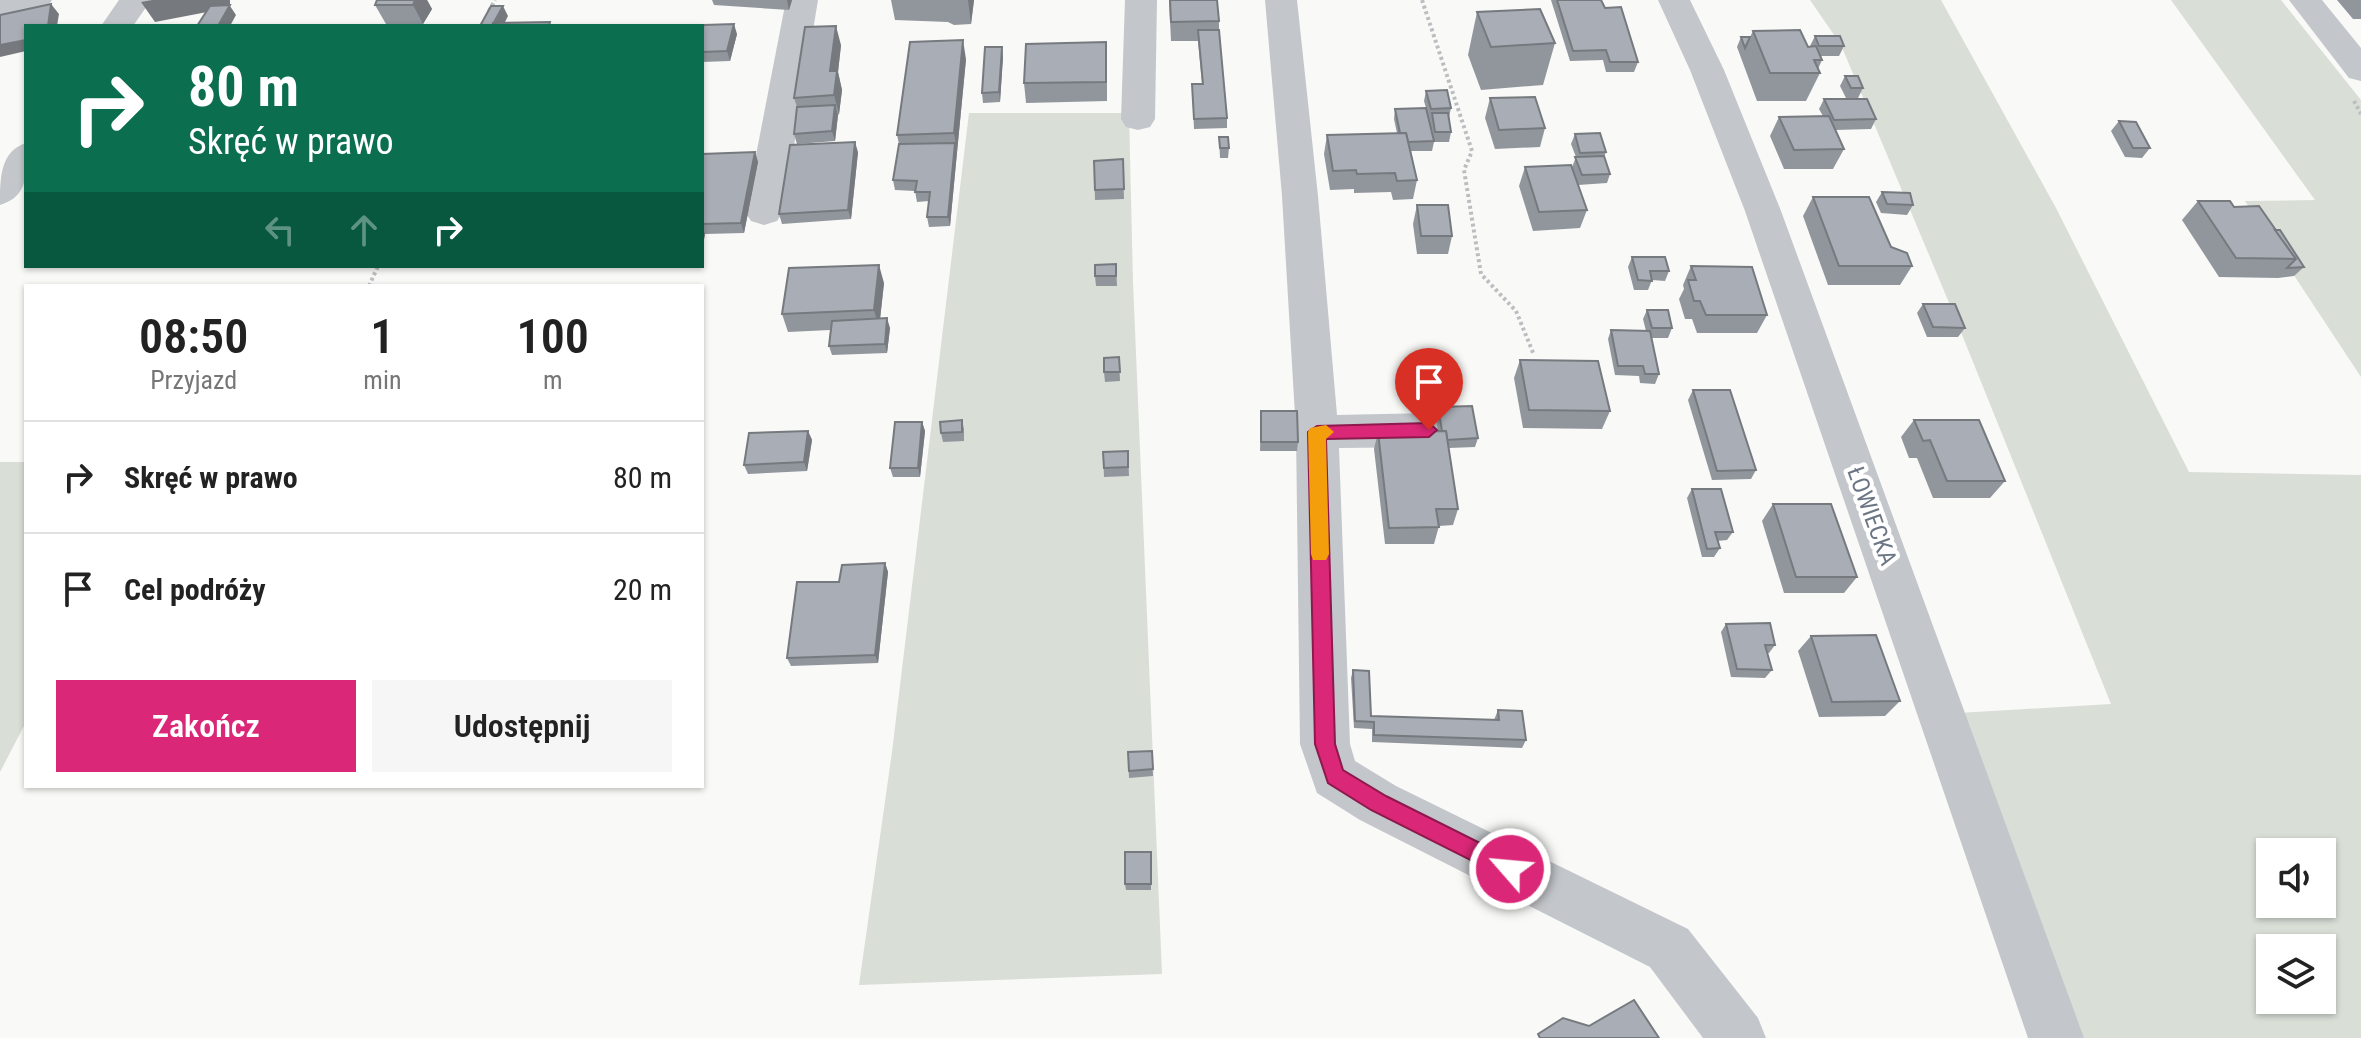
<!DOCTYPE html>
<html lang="pl">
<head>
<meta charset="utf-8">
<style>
	body { margin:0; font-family:"Roboto Condensed",sans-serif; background:#f6f6f6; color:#222; height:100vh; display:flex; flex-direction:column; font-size:30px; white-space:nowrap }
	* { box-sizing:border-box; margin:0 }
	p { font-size:26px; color:#767676 }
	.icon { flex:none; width:44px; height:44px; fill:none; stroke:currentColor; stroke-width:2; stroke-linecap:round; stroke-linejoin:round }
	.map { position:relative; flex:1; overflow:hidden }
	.sheet { position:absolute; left:24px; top:284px; width:680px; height:504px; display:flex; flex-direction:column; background:#fff; border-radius:0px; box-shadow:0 2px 6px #0004 }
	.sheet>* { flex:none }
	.banner { position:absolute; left:24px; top:24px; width:680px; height:244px; border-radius:0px; box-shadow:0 2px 6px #0004; background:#0b6e4f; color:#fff; overflow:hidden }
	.fabs { position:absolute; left:2256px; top:838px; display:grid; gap:16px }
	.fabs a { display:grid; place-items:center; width:80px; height:80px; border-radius:0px; background:#fff; box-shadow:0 2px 6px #0004; font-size:40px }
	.pin { position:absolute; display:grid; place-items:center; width:68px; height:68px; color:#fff; margin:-82px -34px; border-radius:50% 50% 50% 0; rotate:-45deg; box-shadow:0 0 8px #0007 }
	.pin .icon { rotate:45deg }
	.me { position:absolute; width:88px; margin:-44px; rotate:297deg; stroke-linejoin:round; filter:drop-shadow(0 0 6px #0008) }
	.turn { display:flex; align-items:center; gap:28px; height:168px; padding:0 32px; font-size:36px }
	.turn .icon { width:104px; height:104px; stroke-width:2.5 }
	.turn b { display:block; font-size:56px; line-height:68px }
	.lanes { display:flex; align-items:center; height:76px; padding:0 32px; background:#0003; justify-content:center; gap:40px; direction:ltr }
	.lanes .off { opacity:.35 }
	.eta { display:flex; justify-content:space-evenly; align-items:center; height:136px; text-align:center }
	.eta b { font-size:48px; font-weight:600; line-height:56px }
	.button { display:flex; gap:16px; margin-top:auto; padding:16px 32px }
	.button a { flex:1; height:92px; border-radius:0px; background:#db2777; color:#fff; font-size:32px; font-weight:600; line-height:92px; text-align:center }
	.button a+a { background:#f6f6f6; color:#222 }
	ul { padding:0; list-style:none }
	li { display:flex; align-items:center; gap:24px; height:112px; padding:0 32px; border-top:2px solid #e0e0e0 }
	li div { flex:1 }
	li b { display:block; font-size:30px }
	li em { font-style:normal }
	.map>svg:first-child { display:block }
	.green { fill:#d9ded7; fill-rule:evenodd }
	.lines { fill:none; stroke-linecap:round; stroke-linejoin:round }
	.path { stroke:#bbbdc0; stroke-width:4; stroke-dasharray:3 3; stroke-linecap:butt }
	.minor { fill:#c3c6ca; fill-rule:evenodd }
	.wall { fill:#91969d }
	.shaded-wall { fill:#767a7f }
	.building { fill:#a9aeb6; stroke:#767a7f; stroke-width:2 }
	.route { fill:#db2777; stroke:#8e194d; stroke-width:2 }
	.slow { fill:#f59e0b }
	.labels { text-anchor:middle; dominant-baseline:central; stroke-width:8; stroke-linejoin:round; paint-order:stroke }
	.street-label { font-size:24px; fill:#6c7685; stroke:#fff }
</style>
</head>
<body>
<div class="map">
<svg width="2361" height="1038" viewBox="0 0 2361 1038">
	<rect width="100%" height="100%" fill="#f9f9f7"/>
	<!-- green -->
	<g class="green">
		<path d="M1810 0H1941L2056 208 2189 472 2361 475V1038H2076L1958 713 2111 704 1950 305 1841 45ZM2270 852H2322V904H2270ZM2270 948H2322V1000H2270Z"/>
		<path d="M2171 0H2281L2361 100V377L2245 201 2315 200Z"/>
		<path d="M969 113H1129L1133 282 1162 974 859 985 892 752Z"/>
		<path d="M0 462H26V722L0 772Z"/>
	</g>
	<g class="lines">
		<!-- path -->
		<g class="path">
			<path d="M1422 0 1472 151 1464 170 1481 274 1516 311 1534 355"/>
			<path d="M489 11 495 0"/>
			<path d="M2354 101 2361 114"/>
			<path d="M369 286 378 266"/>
		</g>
		<!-- minor -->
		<g class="minor">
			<path d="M0 0H52L47 7 0 19Z"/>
			<path d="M119 0H151L133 26H101Z"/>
			<path d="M786 0H818L783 212 777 221 764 225 751 221 745 212Z"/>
			<path d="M1125 0H1157L1155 119 1150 127 1138 130 1126 127 1121 119Z"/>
			<path d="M1265 0H1297L1318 196 1337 415 1429 413 1444 418 1450 430 1444 442 1429 447 1339 448 1350 744 1355 761 1396 786 1688 929 1758 1018 1766 1038H1703L1650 967 1360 820 1317 793 1300 744 1296 432 1282 196Z"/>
			<path d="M1658 0H1690L1724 70 1781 211 2084 1038H2028L1745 211 1690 70Z"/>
			<path d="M2289 0H2322L2361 48V81L2349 78Z"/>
			<path d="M26 143C26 170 31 196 0 205 0 179 0 151 26 143Z"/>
		</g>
	</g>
	<!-- wall -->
	<g class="wall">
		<path d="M427 0 432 9 423 24H386L375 5Z"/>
		<path d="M712 0H792L789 10 714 5Z"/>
		<path d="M891 0H974L971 24 954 25 948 22 895 20Z"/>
		<path d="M1169 0 1219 21V30L1227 118V128L1194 129 1192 84H1202L1198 41H1171Z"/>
		<path d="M1551 0H1601L1638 62 1634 72H1606L1603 60 1570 61Z"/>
		<path d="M2337 0H2361V19H2353Z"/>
		<path d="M1477 12 1555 43 1543 85 1481 90 1468 55Z"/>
		<path d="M702 30 737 34 730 61 702 62Z"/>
		<path d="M1753 31 1808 47 1810 46 1815 36 1844 46 1839 56H1820L1822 60 1818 69 1820 73 1806 101H1757L1737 47 1741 37H1750Z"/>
		<path d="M841 45 838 72 842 90 839 114 838 115 835 141 797 144 794 134 797 107 794 98Z"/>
		<path d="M1002 47 1003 57 1000 102 983 103 982 93Z"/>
		<path d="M966 59 950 226 929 227 927 217 929 201 917 202 915 191 895 190 893 180 899 144 897 135Z"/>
		<path d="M1107 61V101L1026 103 1024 83Z"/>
		<path d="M1845 76 1863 88 1858 98H1846L1840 86Z"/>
		<path d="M1426 91 1451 108 1449 117 1451 132 1449 142H1434L1432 151H1411L1417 180 1413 199 1393 200 1391 192 1354 193V189L1330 190 1324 154 1327 135 1397 133 1394 119 1395 109 1426 108 1424 101Z"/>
		<path d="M1490 98 1545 128 1540 147 1495 149 1485 118Z"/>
		<path d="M1824 99 1876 119 1871 129 1835 130 1844 149 1833 169H1784L1770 136 1779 117 1823 116 1819 109Z"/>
		<path d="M2119 121 2150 148 2142 158 2125 157 2111 131Z"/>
		<path d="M1575 134 1606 152 1604 157 1610 174 1607 183 1578 185 1587 210 1580 228 1533 231 1519 186 1525 167H1572L1576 157 1571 144Z"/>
		<path d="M1219 137 1229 148 1228 158H1220Z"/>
		<path d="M755 152 758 162 744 233 705 234 702 250V154Z"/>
		<path d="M858 152 851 219 782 224 779 214Z"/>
		<path d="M1123 159 1124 199 1095 200 1094 161Z"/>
		<path d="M1882 192 1913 205 1907 215 1881 213 1876 202Z"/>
		<path d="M1813 197 1891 247 1912 266 1900 285H1828L1803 216Z"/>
		<path d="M2198 201 2234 207 2276 230 2304 267 2294 276 2278 278 2219 277 2182 220Z"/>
		<path d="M1417 205 1452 236 1448 254H1417L1413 224Z"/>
		<path d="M1632 257 1669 271 1665 281 1652 280 1648 290H1634L1628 267Z"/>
		<path d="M1116 264 1117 286H1096L1095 276Z"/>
		<path d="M1691 266 1767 315 1757 333H1697L1692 319H1685L1679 299 1684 289 1683 285Z"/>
		<path d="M884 283 880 319 890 328 887 353 832 355 829 346 830 330 788 332 782 314Z"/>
		<path d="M1923 304 1965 328 1958 337H1927L1917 313Z"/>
		<path d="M1647 310 1672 328 1668 338H1651L1659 374 1655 384 1640 383 1639 376 1615 375 1608 339 1611 330 1646 331 1643 319Z"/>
		<path d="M1119 357 1120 381 1105 382 1104 372Z"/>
		<path d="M1520 360 1610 411 1602 429 1523 428 1514 378Z"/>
		<path d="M1693 390 1756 470 1751 479 1712 480 1688 400Z"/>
		<path d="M1438 407 1478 438 1475 447 1449 448 1458 509 1453 525 1439 526 1434 544H1385L1374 449 1378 432 1438 431 1436 416Z"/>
		<path d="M1261 411 1298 442 1297 451H1260Z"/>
		<path d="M962 420 964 429V441L943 442 941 433Z"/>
		<path d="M1914 420 2005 481 1990 498H1933L1917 458H1909L1901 437Z"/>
		<path d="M922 422 925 431 920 477H893L890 468Z"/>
		<path d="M808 431 812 440 807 471 748 474 744 465Z"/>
		<path d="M1128 451 1129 476 1104 477 1103 452Z"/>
		<path d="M1692 489 1733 532 1727 540 1717 541 1720 548 1714 557H1702L1687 498Z"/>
		<path d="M1773 504 1857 577 1844 593H1784L1762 521Z"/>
		<path d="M885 563 888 572 878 663 791 666 787 658 839 582Z"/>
		<path d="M1726 624 1775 645 1769 653H1767L1772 670 1765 678 1731 677 1721 632Z"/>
		<path d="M1811 636 1900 701 1885 716 1819 717 1798 651Z"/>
		<path d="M1353 670 1371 716 1494 720 1498 710 1526 740 1522 748 1372 742V729L1354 728 1351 678Z"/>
		<path d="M1152 751 1153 776 1129 778 1128 752Z"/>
		<path d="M1151 852V890H1126L1125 884Z"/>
	</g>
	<!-- shaded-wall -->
	<g class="shaded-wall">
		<path d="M152 0H230V6L236 15 230 26H218L228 8 155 22 141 2Z"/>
		<path d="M415 0H427L432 9 423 24 413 5Z"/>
		<path d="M787 0H792L789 10Z"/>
		<path d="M968 0H974L971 24Z"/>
		<path d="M51 4 59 14 57 26H48Z"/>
		<path d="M503 6 508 16 503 26H493Z"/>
		<path d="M734 24 737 34 730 61 727 51Z"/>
		<path d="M836 26 841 45 838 72 842 90 839 114 834 95 830 71Z"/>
		<path d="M26 40V51L0 57V45Z"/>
		<path d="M963 40 966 59 957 152 954 133Z"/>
		<path d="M1002 47 1003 57 1000 102 999 92Z"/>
		<path d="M835 105 838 115 835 141 832 131Z"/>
		<path d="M855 142 858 152 851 219 848 210Z"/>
		<path d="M955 143 957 152 950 226 948 217Z"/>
		<path d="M755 152 758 162 744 233 741 223Z"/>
		<path d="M702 226 705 234 702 250Z"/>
		<path d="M879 265 884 283 879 328 874 310Z"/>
		<path d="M887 318 890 328 887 353 885 344Z"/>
		<path d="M922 422 925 431 920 477 918 468Z"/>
		<path d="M808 431 812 440 807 471 804 462Z"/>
		<path d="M885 563 888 572 878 663 875 655Z"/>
	</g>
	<!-- building -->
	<g class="building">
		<path d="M377 0H415L413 5H375Z"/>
		<path d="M1170 0H1217L1219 21 1171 22Z"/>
		<path d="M1557 0H1601L1605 8 1621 7 1638 62H1610L1606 50 1573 51Z"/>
		<path d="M51 4 48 26H26V40L0 45V15Z"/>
		<path d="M230 5 218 26H197L210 6Z"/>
		<path d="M491 6H503L492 26H480Z"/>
		<path d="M1540 9 1555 43 1491 47 1477 12Z"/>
		<path d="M550 22 549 26H492L493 23Z"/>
		<path d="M734 24 727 51 702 52V30L704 25Z"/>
		<path d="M836 26 830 71H837L834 95 794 98 805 27Z"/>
		<path d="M1198 30H1219L1227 118 1194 119 1192 84H1203Z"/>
		<path d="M1800 30 1808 47 1816 46 1822 60H1814L1820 73H1770L1753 31Z"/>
		<path d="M1815 36H1840L1844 46H1819Z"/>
		<path d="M1741 37H1750L1745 48Z"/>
		<path d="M963 40 954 133 897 135 910 42Z"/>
		<path d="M1106 42V82L1024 83 1026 44Z"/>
		<path d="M985 47H1002L999 92 982 93Z"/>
		<path d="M1845 76H1858L1863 88H1851Z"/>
		<path d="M1447 90 1451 108 1431 109 1426 91Z"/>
		<path d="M1535 97 1545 128 1499 130 1490 98Z"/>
		<path d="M1824 99H1867L1876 119 1834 120Z"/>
		<path d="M835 105 832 131 794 134 797 107Z"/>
		<path d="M1426 108 1434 141 1408 142 1406 133H1400L1395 109Z"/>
		<path d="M1432 113H1448L1451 132H1435Z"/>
		<path d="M1829 116 1844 149 1794 150 1779 117Z"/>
		<path d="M2119 121 2136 122 2150 148H2133Z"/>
		<path d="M1406 133 1417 180 1397 181 1395 173 1357 174 1356 170 1333 171 1327 135Z"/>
		<path d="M1600 133 1606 152 1580 153 1575 134Z"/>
		<path d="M1219 137H1228L1229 148H1220Z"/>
		<path d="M855 142 848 210 779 214 790 145Z"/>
		<path d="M955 143 948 217H927L930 192H915L917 181 893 180 899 144Z"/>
		<path d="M755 152 741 223 702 224V154Z"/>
		<path d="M1604 156 1610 174 1582 175 1575 157Z"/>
		<path d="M1123 159 1124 189 1095 190 1094 161Z"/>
		<path d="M1571 165 1587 210 1539 212 1525 167Z"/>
		<path d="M1882 192 1910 193 1913 205 1887 204Z"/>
		<path d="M1813 197H1869L1891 247 1907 253 1912 266H1839Z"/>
		<path d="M2198 201H2230L2234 207 2259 206 2296 259 2236 258Z"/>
		<path d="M1417 205H1448L1452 236H1421Z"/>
		<path d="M2275 230H2280L2304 267 2287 268 2296 259Z"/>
		<path d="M1632 257H1665L1669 271H1650L1652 281 1638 280Z"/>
		<path d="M1116 264V276H1095V265Z"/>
		<path d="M879 265 874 310 782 314 789 268Z"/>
		<path d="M1691 266 1752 267 1767 315H1706L1700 301H1694L1688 280H1696Z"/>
		<path d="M1923 304H1955L1965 328 1933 327Z"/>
		<path d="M1647 310H1668L1672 328H1652Z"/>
		<path d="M887 318 885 344 829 346 832 321Z"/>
		<path d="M1611 330 1650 331 1659 374H1645L1643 366H1618Z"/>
		<path d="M1119 357 1120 372H1104V358Z"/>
		<path d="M1520 360 1598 361 1610 411 1529 410Z"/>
		<path d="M1693 390H1730L1756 470 1717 471Z"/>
		<path d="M1472 406 1478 438 1447 440 1446 431H1442L1438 407Z"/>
		<path d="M1261 411H1297L1298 442H1261Z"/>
		<path d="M962 420V432L941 433 940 422Z"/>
		<path d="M1914 420H1979L2005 481H1947L1930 440 1923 441Z"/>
		<path d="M895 422H922L918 468H890Z"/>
		<path d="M808 431 804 462 744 465 749 433Z"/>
		<path d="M1446 431 1458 509H1436L1439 527 1389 528 1378 432Z"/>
		<path d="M1128 451V467L1104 468 1103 452Z"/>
		<path d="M1692 489H1721L1733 532H1715L1720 548 1707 549Z"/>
		<path d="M1773 504H1831L1857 577H1796Z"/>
		<path d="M885 563 875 655 787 658 797 582H839L842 565Z"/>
		<path d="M1770 623 1775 645H1765L1772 670 1737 669 1726 624Z"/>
		<path d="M1876 635 1900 701 1832 702 1811 636Z"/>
		<path d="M1353 670 1369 671 1371 716 1499 720 1498 710 1522 711 1526 740 1374 735V722L1355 721Z"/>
		<path d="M1152 751 1153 769 1129 771 1128 752Z"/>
		<rect x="1125" y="852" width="26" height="32"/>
		<path d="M1634 1000 1659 1038H1540L1538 1034 1563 1018 1589 1026Z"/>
	</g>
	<!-- route -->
	<path class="route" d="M1429 423 1437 430 1429 437 1326 439 1335 744 1343 770 1386 796 1518 862 1521 869 1518 877 1510 880 1371 810 1328 783 1315 744 1308 432 1317 426Z"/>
	<!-- slow -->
	<path class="slow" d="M1326 425 1334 432 1326 439 1329 554 1326 560H1313L1311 554 1308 432 1310 428Z"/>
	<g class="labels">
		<!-- street labels -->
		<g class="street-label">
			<text transform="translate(1872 516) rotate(70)">ŁOWIECKA</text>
		</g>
	</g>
</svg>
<div class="fabs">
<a><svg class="icon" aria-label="sound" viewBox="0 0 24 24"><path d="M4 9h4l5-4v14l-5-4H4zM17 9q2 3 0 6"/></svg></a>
<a><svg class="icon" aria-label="layers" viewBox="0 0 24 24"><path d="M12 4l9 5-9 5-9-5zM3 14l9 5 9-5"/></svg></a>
</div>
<div class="pin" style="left:1429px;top:430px;background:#d93025"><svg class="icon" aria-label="arrive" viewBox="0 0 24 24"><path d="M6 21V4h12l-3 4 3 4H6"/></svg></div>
<svg class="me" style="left:1510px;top:869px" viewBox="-20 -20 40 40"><circle r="17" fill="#db2777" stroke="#fff" stroke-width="3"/><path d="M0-11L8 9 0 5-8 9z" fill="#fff"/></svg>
<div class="banner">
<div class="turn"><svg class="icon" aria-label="right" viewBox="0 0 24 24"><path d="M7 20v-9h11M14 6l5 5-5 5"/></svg><div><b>80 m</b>Skręć w prawo</div></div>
<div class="lanes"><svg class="icon off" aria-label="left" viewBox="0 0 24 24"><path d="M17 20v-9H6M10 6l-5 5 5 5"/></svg><svg class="icon off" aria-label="ahead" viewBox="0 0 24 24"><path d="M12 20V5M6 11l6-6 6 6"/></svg><svg class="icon" aria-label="right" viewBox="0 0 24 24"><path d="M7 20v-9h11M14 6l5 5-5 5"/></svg></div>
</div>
<section class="sheet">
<div class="eta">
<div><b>08:50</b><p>Przyjazd</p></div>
<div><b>1</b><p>min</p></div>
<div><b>100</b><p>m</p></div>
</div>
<ul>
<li><svg class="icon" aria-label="right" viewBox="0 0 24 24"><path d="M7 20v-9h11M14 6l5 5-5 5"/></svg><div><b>Skręć w prawo</b></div><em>80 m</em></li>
<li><svg class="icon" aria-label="arrive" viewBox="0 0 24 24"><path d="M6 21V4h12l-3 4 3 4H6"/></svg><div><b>Cel podróży</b></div><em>20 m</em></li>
</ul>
<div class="button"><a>Zakończ</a><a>Udostępnij</a></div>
</section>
</div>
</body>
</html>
